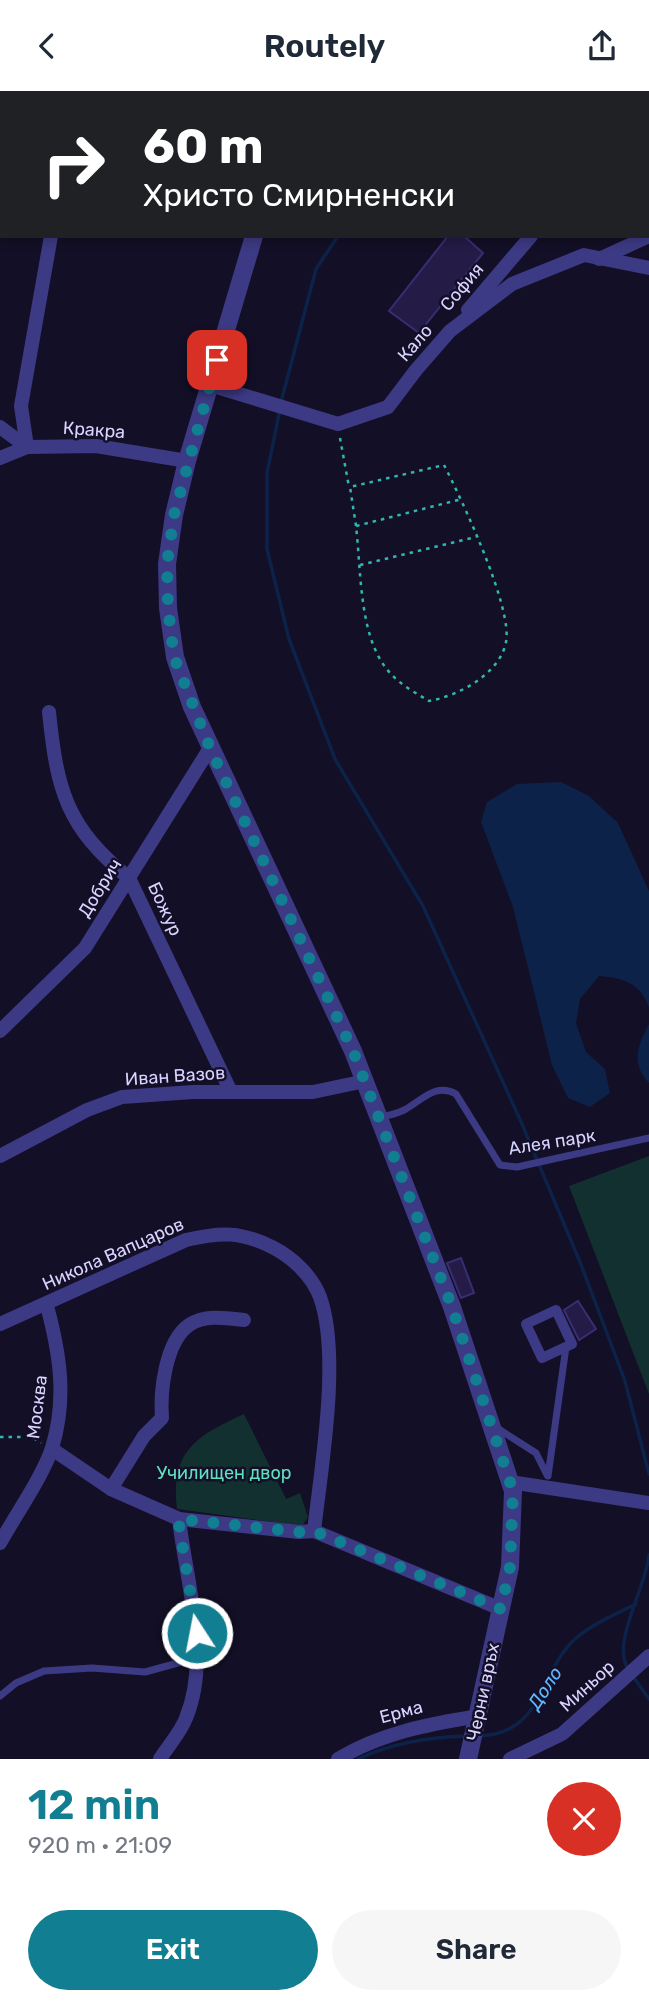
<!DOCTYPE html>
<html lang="en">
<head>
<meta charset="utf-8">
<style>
	body { margin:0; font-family:Rubik,sans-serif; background:#f6f6f7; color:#1f2937; height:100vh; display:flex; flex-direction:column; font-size:26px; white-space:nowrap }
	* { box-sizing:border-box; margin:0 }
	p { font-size:23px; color:#747a83 }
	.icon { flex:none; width:38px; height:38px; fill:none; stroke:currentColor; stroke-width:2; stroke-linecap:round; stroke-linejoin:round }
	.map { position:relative; height:1668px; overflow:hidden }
	.details { display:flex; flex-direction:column; background:#fff; flex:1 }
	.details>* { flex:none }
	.top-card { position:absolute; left:0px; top:0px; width:649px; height:147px; box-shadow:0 4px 10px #0003; background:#202124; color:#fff; overflow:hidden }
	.pin { position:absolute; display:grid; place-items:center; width:60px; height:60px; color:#fff; margin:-30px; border-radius:14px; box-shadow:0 4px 10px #0006 }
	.me { position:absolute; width:77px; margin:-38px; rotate:349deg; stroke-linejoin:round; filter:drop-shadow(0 0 5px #0008) }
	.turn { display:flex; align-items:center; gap:24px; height:147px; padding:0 28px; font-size:32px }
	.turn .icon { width:91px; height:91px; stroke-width:2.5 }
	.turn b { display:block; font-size:49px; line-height:60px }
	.round { display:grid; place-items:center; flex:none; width:74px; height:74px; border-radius:37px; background:#f6f6f7 }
	.headline { display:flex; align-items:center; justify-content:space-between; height:119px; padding:0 28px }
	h1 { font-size:42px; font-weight:600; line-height:52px; color:#117e91 }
	.action { display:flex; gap:14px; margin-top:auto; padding:14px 28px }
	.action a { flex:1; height:80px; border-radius:42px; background:#117e91; color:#fff; font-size:28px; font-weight:600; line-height:80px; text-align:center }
	.action a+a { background:#f6f6f7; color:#1f2937 }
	header { display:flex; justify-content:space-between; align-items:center; height:91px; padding:0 28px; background:#fff; font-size:32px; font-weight:600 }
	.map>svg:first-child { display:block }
	.green { fill:#12302f }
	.water { fill:#0c2248 }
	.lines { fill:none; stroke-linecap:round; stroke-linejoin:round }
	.stream { stroke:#0c2248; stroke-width:3.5 }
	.building { fill:#241b47; stroke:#3b2d73; stroke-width:2 }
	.path { stroke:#2fb8b0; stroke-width:2.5; stroke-dasharray:3.5 5; stroke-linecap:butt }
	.service { stroke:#3d3a85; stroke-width:7 }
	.pedestrian { stroke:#3d3a85; stroke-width:10 }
	.minor { stroke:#3d3a85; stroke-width:14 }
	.tertiary { stroke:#3d3a85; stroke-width:18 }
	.route { stroke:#117e91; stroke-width:12; stroke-dasharray:0 21.6 }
	.labels { text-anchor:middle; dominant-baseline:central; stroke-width:5; stroke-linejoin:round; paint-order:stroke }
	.street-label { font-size:18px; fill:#d9d4ff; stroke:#130f26 }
	.park-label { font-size:18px; fill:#5fe0c0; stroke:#130f26 }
	.water-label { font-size:19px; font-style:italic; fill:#62b6ff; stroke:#130f26 }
</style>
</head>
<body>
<header><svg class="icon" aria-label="back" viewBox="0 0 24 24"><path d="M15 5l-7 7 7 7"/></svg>Routely<svg class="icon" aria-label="share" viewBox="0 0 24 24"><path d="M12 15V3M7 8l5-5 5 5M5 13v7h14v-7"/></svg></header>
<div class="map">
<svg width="649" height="1668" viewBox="0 0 649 1668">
	<rect width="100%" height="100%" fill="#130f26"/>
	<!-- green -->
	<g class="green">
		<path d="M649 1065V1303L569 1095Z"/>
		<path d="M244 1323 286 1408 300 1402 308 1426 302 1435 177 1418C170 1360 196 1345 244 1323Z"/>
	</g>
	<!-- water -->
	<g class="water">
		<path d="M561 691 589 705 618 732 649 800V917C641 892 623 887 599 885L580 908 576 932 586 961 605 978 610 1002 590 1016 568 1007 552 974 513 816 481 731 487 711 517 693Z"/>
		<path d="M649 933V992C630 972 638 954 649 933Z"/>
	</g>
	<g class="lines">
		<!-- stream -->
		<g class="stream">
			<path d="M441 2 443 0"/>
			<path d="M281 311 316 178 338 145"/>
			<path d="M280 318 267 382V458L289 548 335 668 423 815 522 1033 580 1171 625 1290 649 1383"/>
			<path d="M628 1578C611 1552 646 1497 649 1464"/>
			<path d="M632 1584 649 1608"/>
			<path d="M479 1645C544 1643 538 1582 575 1548 592 1533 616 1523 636 1513"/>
			<path d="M358 1668C392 1652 429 1646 467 1645"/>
		</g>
	</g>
	<!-- building -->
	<g class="building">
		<path d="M448 145H464L483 162 419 242 389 220Z"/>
		<path d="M461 1167 474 1202 461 1207 447 1172Z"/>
		<path d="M578 1210 596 1238 579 1249 564 1219Z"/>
	</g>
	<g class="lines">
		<!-- path -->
		<g class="path">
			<path d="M340 347 349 396"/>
			<path d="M356 435 350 396 444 374C461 407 513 517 506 551 500 583 458 605 429 610 414 601 397 592 386 577 359 543 361 478 356 435L462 408"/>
			<path d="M360 474 476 446"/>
			<path d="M0 1346H32L41 1352"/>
		</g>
		<!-- service -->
		<g class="service">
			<path d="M379 1027C388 1024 398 1023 406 1018 423 1008 436 992 456 1003L500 1074 517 1076 649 1047"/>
			<path d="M497 1337 536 1362 547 1384"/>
			<path d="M548 1385 566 1256"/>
			<path d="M0 1605 16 1592 44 1580 92 1577 145 1581 196 1567"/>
		</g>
		<!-- pedestrian -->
		<path class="pedestrian" d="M556 1219 572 1253 542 1267 526 1233Z"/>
		<!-- minor -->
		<g class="minor">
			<path d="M142 0 143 2"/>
			<path d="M113 2 115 0"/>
			<path d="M570 2 571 0"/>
			<path d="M0 121H2"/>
			<path d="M599 168 649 145"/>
			<path d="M468 219 531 145"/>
			<path d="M210 294 338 333 388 316 416 279 450 240 512 193 584 164 649 177"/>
			<path d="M0 336 27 356"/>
			<path d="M27 356 21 315 51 145"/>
			<path d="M0 367 27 356 96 355 187 370"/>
			<path d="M49 621C57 699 66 736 129 787L231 1001"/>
			<path d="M0 940 85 857 210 657"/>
			<path d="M0 1065 87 1019 122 1006 193 1001H313L365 990"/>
			<path d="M0 1233 186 1149C221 1141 241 1140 274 1157 293 1167 312 1185 320 1206 341 1265 321 1377 314 1440"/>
			<path d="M52 1358 111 1398 179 1428 299 1441 314 1440 501 1518"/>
			<path d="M510 1391 649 1412"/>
			<path d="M111 1398 144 1345 162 1327C160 1301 165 1251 189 1234 205 1223 227 1227 244 1229"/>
			<path d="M0 1452C15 1425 43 1385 52 1357 67 1308 60 1263 47 1215"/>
			<path d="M160 1668C168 1655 181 1641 186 1627 211 1567 186 1490 179 1428"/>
			<path d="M338 1668C381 1642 429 1633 479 1625"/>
			<path d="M510 1668 562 1643 649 1565"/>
		</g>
		<!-- tertiary -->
		<g class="tertiary">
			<path d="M297 2 298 0"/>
			<path d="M254 145 187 370 174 424 167 473 168 517 175 566 192 616 353 960 452 1216 513 1400 510 1476 468 1668"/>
		</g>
	</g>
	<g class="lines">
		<!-- route -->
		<path class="route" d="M197 1542 178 1428 299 1441 314 1440 501 1518 510 1476 513 1400 452 1216 353 960 210 657 174 566 168 517 167 473 174 424 217 269"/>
	</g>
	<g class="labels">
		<!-- street labels -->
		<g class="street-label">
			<text transform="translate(462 196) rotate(-50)">София</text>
			<text transform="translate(415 252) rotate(-49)">Кало</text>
			<text transform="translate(94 339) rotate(4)">Кракра</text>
			<text transform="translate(100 797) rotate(-58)">Добрич</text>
			<text transform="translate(165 818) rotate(65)">Божур</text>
			<text transform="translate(175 985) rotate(-4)">Иван Вазов</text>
			<text transform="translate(552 1051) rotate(-9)">Алея парк</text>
			<text transform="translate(113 1163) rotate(-24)">Никола Вапцаров</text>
			<text transform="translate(37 1316) rotate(-83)">Москва</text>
			<text transform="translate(587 1595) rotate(-42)">Миньор</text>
			<text transform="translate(483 1601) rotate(-78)">Черни връх</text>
			<text transform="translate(401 1621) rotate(-15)">Ерма</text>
		</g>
		<!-- park labels -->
		<g class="park-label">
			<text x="224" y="1382">Училищен двор</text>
		</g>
		<!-- water labels -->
		<g class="water-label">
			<text transform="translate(545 1597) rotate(-57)">Доло</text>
		</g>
	</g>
</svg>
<div class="pin" style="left:217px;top:269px;background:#d93025"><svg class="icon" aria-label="arrive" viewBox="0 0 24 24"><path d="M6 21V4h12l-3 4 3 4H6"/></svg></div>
<svg class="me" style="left:197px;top:1542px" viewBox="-20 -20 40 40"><circle r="17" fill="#117e91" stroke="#fff" stroke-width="3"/><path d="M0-11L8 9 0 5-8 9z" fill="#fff"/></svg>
<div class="top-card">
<div class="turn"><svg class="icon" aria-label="right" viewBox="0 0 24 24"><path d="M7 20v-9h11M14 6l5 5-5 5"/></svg><div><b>60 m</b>Христо Смирненски</div></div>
</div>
</div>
<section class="details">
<div class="headline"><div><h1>12 min</h1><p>920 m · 21:09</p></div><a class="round" style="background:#d93025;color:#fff"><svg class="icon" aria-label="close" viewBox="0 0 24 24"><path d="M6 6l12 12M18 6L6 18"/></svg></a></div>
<div class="action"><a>Exit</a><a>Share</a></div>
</section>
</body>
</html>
